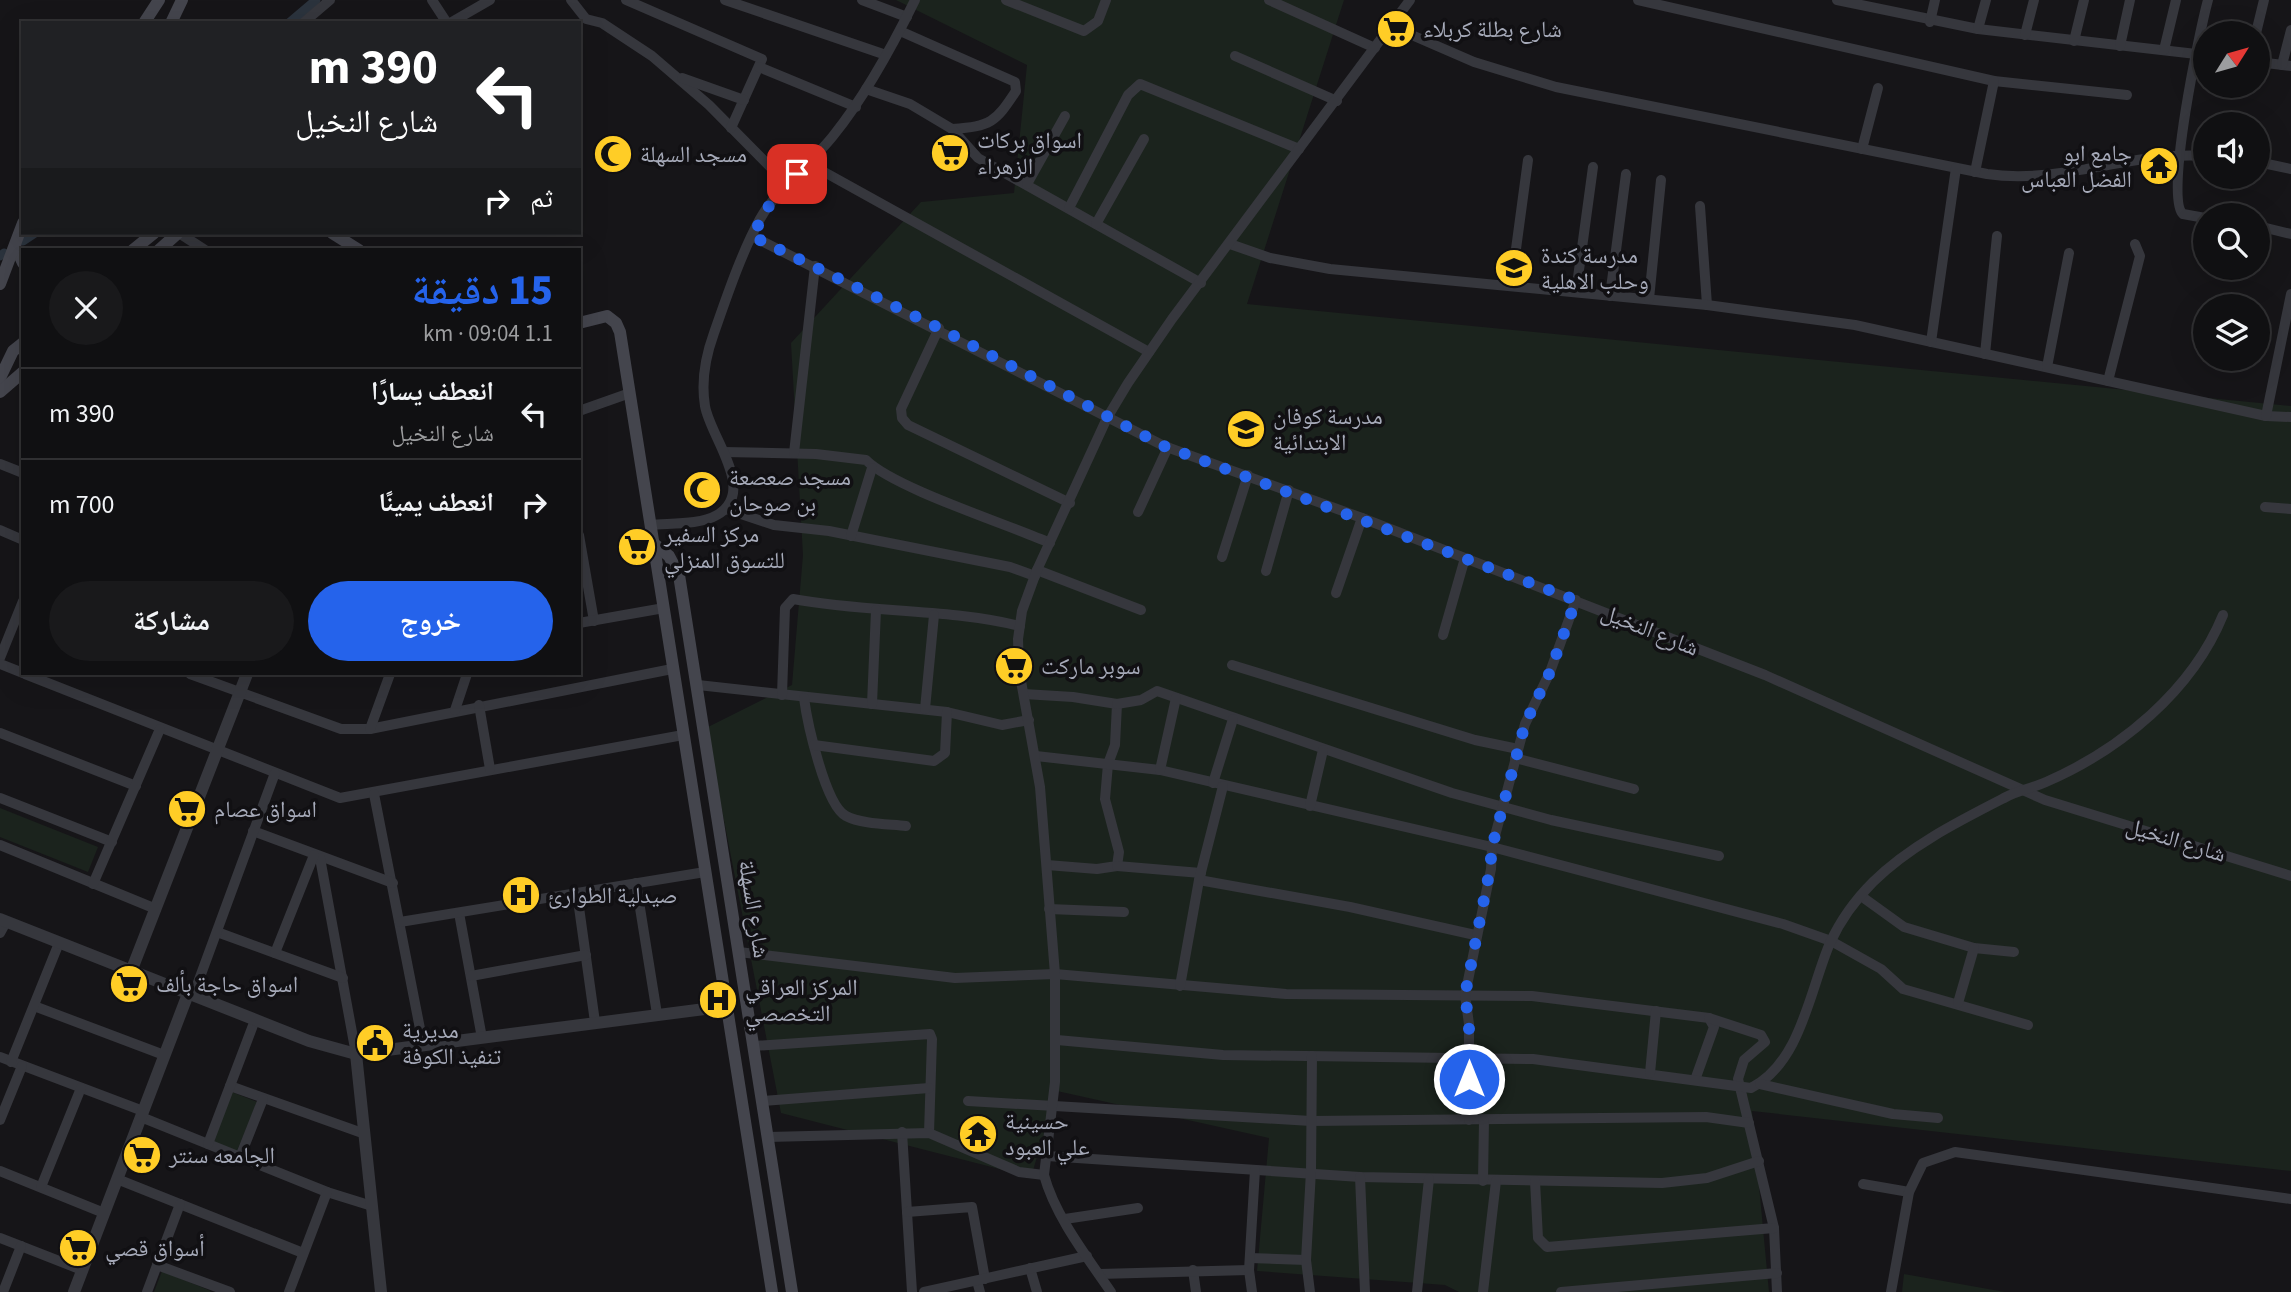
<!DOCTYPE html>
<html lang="ar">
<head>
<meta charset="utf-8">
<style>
	body { margin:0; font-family:"Source Sans 3","Noto Naskh Arabic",sans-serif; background:#19191b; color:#f1f3f6; direction:rtl; height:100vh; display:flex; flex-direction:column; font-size:26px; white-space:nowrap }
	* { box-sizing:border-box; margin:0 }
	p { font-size:23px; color:#9c9d9f }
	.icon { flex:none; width:38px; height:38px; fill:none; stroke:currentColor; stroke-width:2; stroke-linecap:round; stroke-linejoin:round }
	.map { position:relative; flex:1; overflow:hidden; direction:ltr }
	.details { position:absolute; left:21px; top:248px; width:560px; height:427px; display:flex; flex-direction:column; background:#101012; border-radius:0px; box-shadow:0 7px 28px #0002,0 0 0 2px #303032; direction:rtl }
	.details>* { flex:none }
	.top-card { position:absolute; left:21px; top:21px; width:560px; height:214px; border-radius:0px; box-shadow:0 7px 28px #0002,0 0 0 2px #303032; direction:rtl; background:#202124; color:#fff; overflow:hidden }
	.needle { width:46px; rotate:53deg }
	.fabs { position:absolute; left:2193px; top:21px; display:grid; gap:14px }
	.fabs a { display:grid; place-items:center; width:77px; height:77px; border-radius:50%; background:#101012; box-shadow:0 7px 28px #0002,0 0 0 2px #303032; font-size:35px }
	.pin { position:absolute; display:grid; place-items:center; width:60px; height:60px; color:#fff; margin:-30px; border-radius:14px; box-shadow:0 4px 10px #0006 }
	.me { position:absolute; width:77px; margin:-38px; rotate:0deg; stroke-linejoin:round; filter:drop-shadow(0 0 5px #0008) }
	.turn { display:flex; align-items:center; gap:24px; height:147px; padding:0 28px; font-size:32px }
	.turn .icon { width:91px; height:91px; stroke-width:2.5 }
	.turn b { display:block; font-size:49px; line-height:60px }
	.then { display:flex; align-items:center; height:66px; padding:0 28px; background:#0003; gap:14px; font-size:26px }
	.round { display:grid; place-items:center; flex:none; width:74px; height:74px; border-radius:37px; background:#19191b }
	.summary { display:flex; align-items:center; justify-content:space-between; height:119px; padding:0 28px }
	h1 { font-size:42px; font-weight:800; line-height:52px; color:#2563eb }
	.action { display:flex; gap:14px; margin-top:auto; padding:14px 28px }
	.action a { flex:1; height:80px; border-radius:42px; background:#2563eb; color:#fff; font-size:28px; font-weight:800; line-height:80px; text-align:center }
	.action a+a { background:#19191b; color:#f1f3f6 }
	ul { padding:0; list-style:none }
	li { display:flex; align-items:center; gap:21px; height:91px; padding:0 28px; border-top:2px solid #303032 }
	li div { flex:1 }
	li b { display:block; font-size:26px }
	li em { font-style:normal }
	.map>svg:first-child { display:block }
	.green { fill:#1b231d }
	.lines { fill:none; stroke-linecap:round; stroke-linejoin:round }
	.canal { stroke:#2b333d; stroke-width:9 }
	.minor { stroke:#36373d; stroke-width:10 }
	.tertiary { stroke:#36373d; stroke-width:12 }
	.secondary { stroke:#44454d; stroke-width:12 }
	.route { stroke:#2563eb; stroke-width:12; stroke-dasharray:0 21.6 }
	.labels { text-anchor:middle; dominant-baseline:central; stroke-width:7; stroke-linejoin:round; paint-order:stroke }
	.poi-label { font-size:23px; fill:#a6aab9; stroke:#111013; text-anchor:start }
	.street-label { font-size:23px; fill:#a6aab9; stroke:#111013 }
</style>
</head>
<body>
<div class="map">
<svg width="2291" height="1292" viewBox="0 0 2291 1292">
	<rect width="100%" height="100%" fill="#161518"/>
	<!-- green -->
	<g class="green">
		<path d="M896 0H1344L1247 304 2291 406V1171L1752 1111 1769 1292H1459L1445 1285 1257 1271 1269 1138 1057 1091 1031 1177 781 1113 706 728 792 685 803 555 791 343 921 202 1014 193 1027 65Z"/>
		<path d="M0 808 98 847 88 872 0 837Z"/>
		<path d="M232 1092 257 1102 237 1151 212 1141Z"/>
		<path d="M162 1271 211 1291 210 1292H154Z"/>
		<path d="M1904 1274 2005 1292H1902Z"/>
	</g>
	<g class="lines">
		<!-- canal -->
		<g class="canal">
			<path d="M289 23 316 0"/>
			<path d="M23 241 35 233"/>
			<path d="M0 256 4 253"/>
		</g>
		<!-- minor -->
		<g class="minor">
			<path d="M432 0 447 23"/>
			<path d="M571 0 586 19 602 23 652 56 709 105 787 184"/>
			<path d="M626 0 762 59 731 128"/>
			<path d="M725 0 886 55"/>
			<path d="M862 0 907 17"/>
			<path d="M1006 0 1084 31 1098 21 1106 0"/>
			<path d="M1269 0 1375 48"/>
			<path d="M1638 0 1994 81 2127 95"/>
			<path d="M1837 0 1978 29 2205 55"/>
			<path d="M1930 22 1935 0"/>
			<path d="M303 23 330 0"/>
			<path d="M450 23 490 0"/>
			<path d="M1391 26 1474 62 1556 87 1987 174C2061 185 2131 151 2205 156"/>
			<path d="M1978 29 1986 0"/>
			<path d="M900 31 1015 82 1016 91C995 123 991 126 952 129"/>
			<path d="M2256 33 2264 0"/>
			<path d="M2025 35 2034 0"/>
			<path d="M2074 41 2084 0"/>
			<path d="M2120 46 2130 0"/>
			<path d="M2164 50 2176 0"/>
			<path d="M1235 56 1337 101"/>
			<path d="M2258 62 2291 66"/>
			<path d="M2282 65 2291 30"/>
			<path d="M759 67 856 107"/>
			<path d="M682 78 744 100"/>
			<path d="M866 89 910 104 952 129 978 158 1201 283"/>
			<path d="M1862 149 1878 88"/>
			<path d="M2258 162 2291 169"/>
			<path d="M808 163 1149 352"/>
			<path d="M1975 172 1994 81"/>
			<path d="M1027 184 1065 116"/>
			<path d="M1700 206 1707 305"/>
			<path d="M1069 208 1128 95 1140 84 1299 149"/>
			<path d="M2205 218 2183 214C2164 199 2200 29 2208 0"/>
			<path d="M1096 224 1144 139"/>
			<path d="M2258 226 2291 234"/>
			<path d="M179 233 205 250"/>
			<path d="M752 236 1164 446 1362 518 1765 675 2045 800 2291 876"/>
			<path d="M1230 244 1270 258 1330 269 1707 305 1855 325 2266 416 2291 417"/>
			<path d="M1511 286 1528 160"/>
			<path d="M1576 292 1593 167"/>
			<path d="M1610 296 1626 174"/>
			<path d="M1649 299 1661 180"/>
			<path d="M939 328 901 409 902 418 908 425 1070 503"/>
			<path d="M1931 342 1956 168"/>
			<path d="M1985 354 1997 236"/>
			<path d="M2047 367 2069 253"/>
			<path d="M2108 381 2140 256 2135 244"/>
			<path d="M579 411 630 393"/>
			<path d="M2266 416 2291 294"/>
			<path d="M724 452 816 454 866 460C894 488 1007 524 1050 543"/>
			<path d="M794 453 815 266"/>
			<path d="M0 464 23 473"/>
			<path d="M2265 507 2291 509"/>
			<path d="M726 509 774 525 829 531 1010 567 1035 576"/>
			<path d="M1138 512 1168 447"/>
			<path d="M650 525C670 523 700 525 717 515 758 492 710 437 705 406 701 382 706 355 714 333 727 296 741 254 760 219 778 187 810 165 833 136 866 95 892 47 915 0"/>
			<path d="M0 530 23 540"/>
			<path d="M579 535 594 621"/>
			<path d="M851 536 872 468"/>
			<path d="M1222 557 1248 475"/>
			<path d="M1037 570 1141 610"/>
			<path d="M1266 571 1289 490"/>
			<path d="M1336 593 1362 518"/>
			<path d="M579 623 664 608"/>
			<path d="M1443 635 1465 558"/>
			<path d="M0 658 23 601"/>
			<path d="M0 664 23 673"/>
			<path d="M1232 665 1475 740 1518 749"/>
			<path d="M25 674 340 798 683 735"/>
			<path d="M190 674 341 729H370L672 669"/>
			<path d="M698 685 947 712 1002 725 1029 720"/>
			<path d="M1024 694 1073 697 1117 704 1115 745 1108 764 1105 799 1119 852 1117 866 1097 869 1047 865"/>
			<path d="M782 695 785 608 793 599C868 613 946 608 1020 626"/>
			<path d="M804 698C807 721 825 805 846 816 861 824 889 824 906 826"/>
			<path d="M872 704 876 610"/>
			<path d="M1117 704 1141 700 1157 691 1452 793 1551 820 1719 856"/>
			<path d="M479 705 490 769"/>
			<path d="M925 709 934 615"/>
			<path d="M455 710 467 674"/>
			<path d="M370 729 390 674"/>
			<path d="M0 733 136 786"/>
			<path d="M814 745 934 761 945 753 947 712"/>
			<path d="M1036 756 1160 770 1492 847 1783 924 1831 941 1881 969 1903 989 2028 1025"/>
			<path d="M1515 758 1634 789"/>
			<path d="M1160 770 1176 698"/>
			<path d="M1213 783 1233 719"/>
			<path d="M374 794 423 1044"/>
			<path d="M0 798 112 842"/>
			<path d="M1310 806 1323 750"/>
			<path d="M253 831 393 883"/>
			<path d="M0 845 156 909"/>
			<path d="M320 858 356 1054"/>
			<path d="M1117 866 1201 873"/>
			<path d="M1199 880 1350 907 1475 935"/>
			<path d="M636 883 657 1014"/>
			<path d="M93 884 160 729"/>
			<path d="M577 893 595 1022"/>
			<path d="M1861 896 1904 927 1974 948 2014 952"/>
			<path d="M1049 909 1124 912"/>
			<path d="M459 913 482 1038"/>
			<path d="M400 922 705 872"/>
			<path d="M217 932 343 978"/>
			<path d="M0 933 6 922"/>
			<path d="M739 952 955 978 1055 974 1286 994 1532 996 1709 1018 1714 1027 1695 1080"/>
			<path d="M275 953 314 855"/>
			<path d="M471 976 586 955"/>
			<path d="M1180 986 1199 880 1223 786"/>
			<path d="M193 996 275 773"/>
			<path d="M1958 1003 1974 948"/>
			<path d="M34 1006 164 1055"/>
			<path d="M1709 1018 1761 1035 1765 1042 1744 1060 1738 1079 1774 1228 1777 1292"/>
			<path d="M1057 1040 1223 1055 1533 1059 1751 1088C1801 1063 1810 989 1830 943 1840 921 1856 899 1873 882 1909 846 1961 820 2006 797 2019 790 2033 788 2046 782 2120 750 2192 691 2223 615"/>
			<path d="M754 1046 930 1034 932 1039 929 1133"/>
			<path d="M0 1057 143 1111"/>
			<path d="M11 1062 59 943"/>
			<path d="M1650 1073 1656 1011"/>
			<path d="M1760 1084 1893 1114 1938 1118"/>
			<path d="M230 1086 365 1134"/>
			<path d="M763 1101 929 1088"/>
			<path d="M968 1101 1311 1121 1706 1117 1749 1123"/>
			<path d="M141 1117 327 1192 372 1206"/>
			<path d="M0 1120 22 1066"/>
			<path d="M1469 1120V1024L1465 995 1491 869 1492 847 1525 724 1550 672 1576 600"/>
			<path d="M902 1132 912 1292"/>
			<path d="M768 1137 929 1133 1019 1172 1044 1175"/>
			<path d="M208 1144 255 1020"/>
			<path d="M1047 1156 1360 1177 1662 1183 1707 1178 1759 1161"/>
			<path d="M240 1157 263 1099"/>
			<path d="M0 1171 104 1213"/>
			<path d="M1360 1177 1365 1292"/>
			<path d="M117 1179 303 1253"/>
			<path d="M1483 1181 1484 1120"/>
			<path d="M1535 1181 1538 1238 1547 1247 1774 1228"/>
			<path d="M1863 1184 1909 1192"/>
			<path d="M41 1187 81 1088"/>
			<path d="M907 1212 972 1207 985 1279"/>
			<path d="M1065 1219 1138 1208"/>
			<path d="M0 1238 82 1270"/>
			<path d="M1250 1258 1306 1260"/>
			<path d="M157 1265 230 1292"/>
			<path d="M1030 1268 1037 1292"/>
			<path d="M1193 1270 1196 1292"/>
			<path d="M1099 1274 1249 1270"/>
			<path d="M977 1281 980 1292"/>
			<path d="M3 1292 21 1246"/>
			<path d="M147 1292 180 1204"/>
			<path d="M289 1292 327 1192"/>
			<path d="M924 1292 1087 1256"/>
			<path d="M1111 1292C1087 1257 1055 1216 1044 1175L1055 1082V974L1040 787 1019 670 1018 639 1022 611 1037 570 1107 418 1128 383 1172 319 1410 0"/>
			<path d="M1252 1292 1249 1270 1255 1170"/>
			<path d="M1310 1292 1306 1260 1311 1171 1312 1056"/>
			<path d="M1417 1292 1429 1179"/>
			<path d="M1483 1292 1496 1181"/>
			<path d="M1561 1292 1777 1273"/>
			<path d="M1891 1292 1909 1192 1923 1163 1955 1152 2291 1199"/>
		</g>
		<!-- tertiary -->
		<g class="tertiary">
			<path d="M0 919 309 1041 356 1054 728 1006"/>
			<path d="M132 969 247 674"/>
			<path d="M356 1054 381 1292"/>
			<path d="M74 1292 188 994"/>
		</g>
		<!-- secondary -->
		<g class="secondary">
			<path d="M144 23 159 0"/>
			<path d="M171 23 182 0"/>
			<path d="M332 233 359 250"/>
			<path d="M15 246 23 263"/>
			<path d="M133 250 154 233"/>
			<path d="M159 250 178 233"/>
			<path d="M0 284 23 223"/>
			<path d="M579 323 607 316 616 323 620 332 772 1292"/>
			<path d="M0 378 13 351 23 343"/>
			<path d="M0 392 23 372"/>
			<path d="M653 543 669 556 679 575 792 1292"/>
		</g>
	</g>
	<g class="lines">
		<!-- route -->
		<path class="route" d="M797 174 769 206 752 236 939 328 1164 446 1576 600 1550 672 1525 724 1492 847 1490 869 1465 995 1469 1024V1079"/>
	</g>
	<!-- icons -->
	<defs>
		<g id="supermarket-disc" transform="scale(2.0125)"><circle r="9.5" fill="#ffcd26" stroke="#111013"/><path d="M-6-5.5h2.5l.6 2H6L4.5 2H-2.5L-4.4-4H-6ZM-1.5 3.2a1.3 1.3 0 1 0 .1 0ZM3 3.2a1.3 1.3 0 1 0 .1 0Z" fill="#111"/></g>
		<g id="mosque-disc" transform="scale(2.0125)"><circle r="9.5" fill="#ffcd26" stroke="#111013"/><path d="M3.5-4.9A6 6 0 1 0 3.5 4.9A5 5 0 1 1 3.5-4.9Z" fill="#111"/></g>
		<g id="temple-disc" transform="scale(2.0125)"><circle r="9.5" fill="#ffcd26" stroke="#111013"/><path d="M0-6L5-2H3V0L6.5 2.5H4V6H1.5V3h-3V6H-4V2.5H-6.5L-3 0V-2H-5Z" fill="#111"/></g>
		<g id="school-disc" transform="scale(2.0125)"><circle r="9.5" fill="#ffcd26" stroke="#111013"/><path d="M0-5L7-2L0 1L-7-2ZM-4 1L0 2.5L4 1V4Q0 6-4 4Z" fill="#111"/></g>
		<g id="hospital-disc" transform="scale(2.0125)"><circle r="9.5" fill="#ffcd26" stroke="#111013"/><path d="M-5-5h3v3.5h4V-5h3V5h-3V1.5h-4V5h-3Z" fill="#111"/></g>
		<g id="civic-disc" transform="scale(2.0125)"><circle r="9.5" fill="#ffcd26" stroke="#111013"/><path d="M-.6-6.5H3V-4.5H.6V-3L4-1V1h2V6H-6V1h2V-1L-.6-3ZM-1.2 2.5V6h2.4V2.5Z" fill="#111"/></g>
	</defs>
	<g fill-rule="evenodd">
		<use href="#supermarket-disc" x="1396" y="29"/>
		<use href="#supermarket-disc" x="950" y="153"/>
		<use href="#mosque-disc" x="613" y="154"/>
		<use href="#temple-disc" x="2159" y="166"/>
		<use href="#school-disc" x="1514" y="268"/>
		<use href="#school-disc" x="1246" y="429"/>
		<use href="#mosque-disc" x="702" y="490"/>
		<use href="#supermarket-disc" x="637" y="547"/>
		<use href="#supermarket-disc" x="1014" y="666"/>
		<use href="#supermarket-disc" x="187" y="809"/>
		<use href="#hospital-disc" x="521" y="895"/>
		<use href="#supermarket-disc" x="129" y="984"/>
		<use href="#hospital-disc" x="718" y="1000"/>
		<use href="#civic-disc" x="375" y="1043"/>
		<use href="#temple-disc" x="978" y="1134"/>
		<use href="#supermarket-disc" x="142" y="1155"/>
		<use href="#supermarket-disc" x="78" y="1248"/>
	</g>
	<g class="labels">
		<!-- poi labels -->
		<g class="poi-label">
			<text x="1423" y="29">شارع بطلة كربلاء</text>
			<text x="977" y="140">اسواق بركات<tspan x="977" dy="26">الزهراء</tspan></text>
			<text x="2132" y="153" text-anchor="end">جامع ابو<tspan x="2132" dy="26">الفضل العباس</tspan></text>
			<text x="640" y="154">مسجد السهلة</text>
			<text x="1541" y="255">مدرسة كندة<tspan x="1541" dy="26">وحلب الاهلية</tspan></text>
			<text x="1273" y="416">مدرسة كوفان<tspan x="1273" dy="26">الابتدائية</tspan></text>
			<text x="729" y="477">مسجد صعصعة<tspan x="729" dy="26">بن صوحان</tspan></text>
			<text x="664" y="534">مركز السفير<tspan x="664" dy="26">للتسوق المنزلي</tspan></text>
			<text x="1041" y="666">سوبر ماركت</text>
			<text x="214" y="809">اسواق عصام</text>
			<text x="548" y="895">صيدلية الطوارئ</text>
			<text x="156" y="984">اسواق حاجة بألف</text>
			<text x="745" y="987">المركز العراقي<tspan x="745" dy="26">التخصصي</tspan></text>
			<text x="402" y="1030">مديرية<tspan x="402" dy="26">تنفيذ الكوفة</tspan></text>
			<text x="1005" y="1121">حسينية<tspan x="1005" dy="26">علي العبود</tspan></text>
			<text x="169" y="1155">الجامعه سنتر</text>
			<text x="105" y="1248">أسواق قصي</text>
		</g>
		<!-- street labels -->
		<g class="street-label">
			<text transform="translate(1650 630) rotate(22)">شارع النخيل</text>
			<text transform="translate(2176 840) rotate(17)">شارع النخيل</text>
			<text transform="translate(754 909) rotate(81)">شارع السهلة</text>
		</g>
	</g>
</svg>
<div class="fabs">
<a><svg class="needle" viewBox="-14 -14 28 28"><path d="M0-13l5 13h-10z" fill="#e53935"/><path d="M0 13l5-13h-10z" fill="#9c9d9f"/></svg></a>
<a><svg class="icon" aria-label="sound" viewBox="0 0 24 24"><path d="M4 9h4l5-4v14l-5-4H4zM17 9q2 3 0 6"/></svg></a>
<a><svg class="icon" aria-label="search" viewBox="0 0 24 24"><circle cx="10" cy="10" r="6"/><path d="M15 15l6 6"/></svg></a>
<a><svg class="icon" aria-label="layers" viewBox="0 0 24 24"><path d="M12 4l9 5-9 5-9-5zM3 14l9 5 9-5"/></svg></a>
</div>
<div class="pin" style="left:797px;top:174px;background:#d93025"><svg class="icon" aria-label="arrive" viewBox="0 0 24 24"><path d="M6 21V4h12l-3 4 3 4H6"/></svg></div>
<svg class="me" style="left:1469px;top:1079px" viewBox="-20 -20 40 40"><circle r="17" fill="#2563eb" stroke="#fff" stroke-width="3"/><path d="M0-11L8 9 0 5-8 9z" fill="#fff"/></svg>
<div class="top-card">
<div class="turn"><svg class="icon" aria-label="left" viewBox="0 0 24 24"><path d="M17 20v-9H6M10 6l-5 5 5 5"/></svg><div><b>390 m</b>شارع النخيل</div></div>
<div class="then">ثم<svg class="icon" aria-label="right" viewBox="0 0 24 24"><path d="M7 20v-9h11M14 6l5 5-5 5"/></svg></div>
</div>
<section class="details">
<div class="summary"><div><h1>15 دقيقة</h1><p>1.1 km · 09:04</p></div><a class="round"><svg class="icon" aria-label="close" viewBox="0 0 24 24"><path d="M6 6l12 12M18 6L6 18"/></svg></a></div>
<ul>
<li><svg class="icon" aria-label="left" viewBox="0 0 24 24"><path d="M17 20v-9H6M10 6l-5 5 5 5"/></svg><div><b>انعطف يسارًا</b><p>شارع النخيل</p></div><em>390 m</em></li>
<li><svg class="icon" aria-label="right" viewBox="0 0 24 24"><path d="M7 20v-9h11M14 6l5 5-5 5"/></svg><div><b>انعطف يمينًا</b></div><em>700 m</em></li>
</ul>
<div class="action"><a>خروج</a><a>مشاركة</a></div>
</section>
</div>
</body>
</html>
